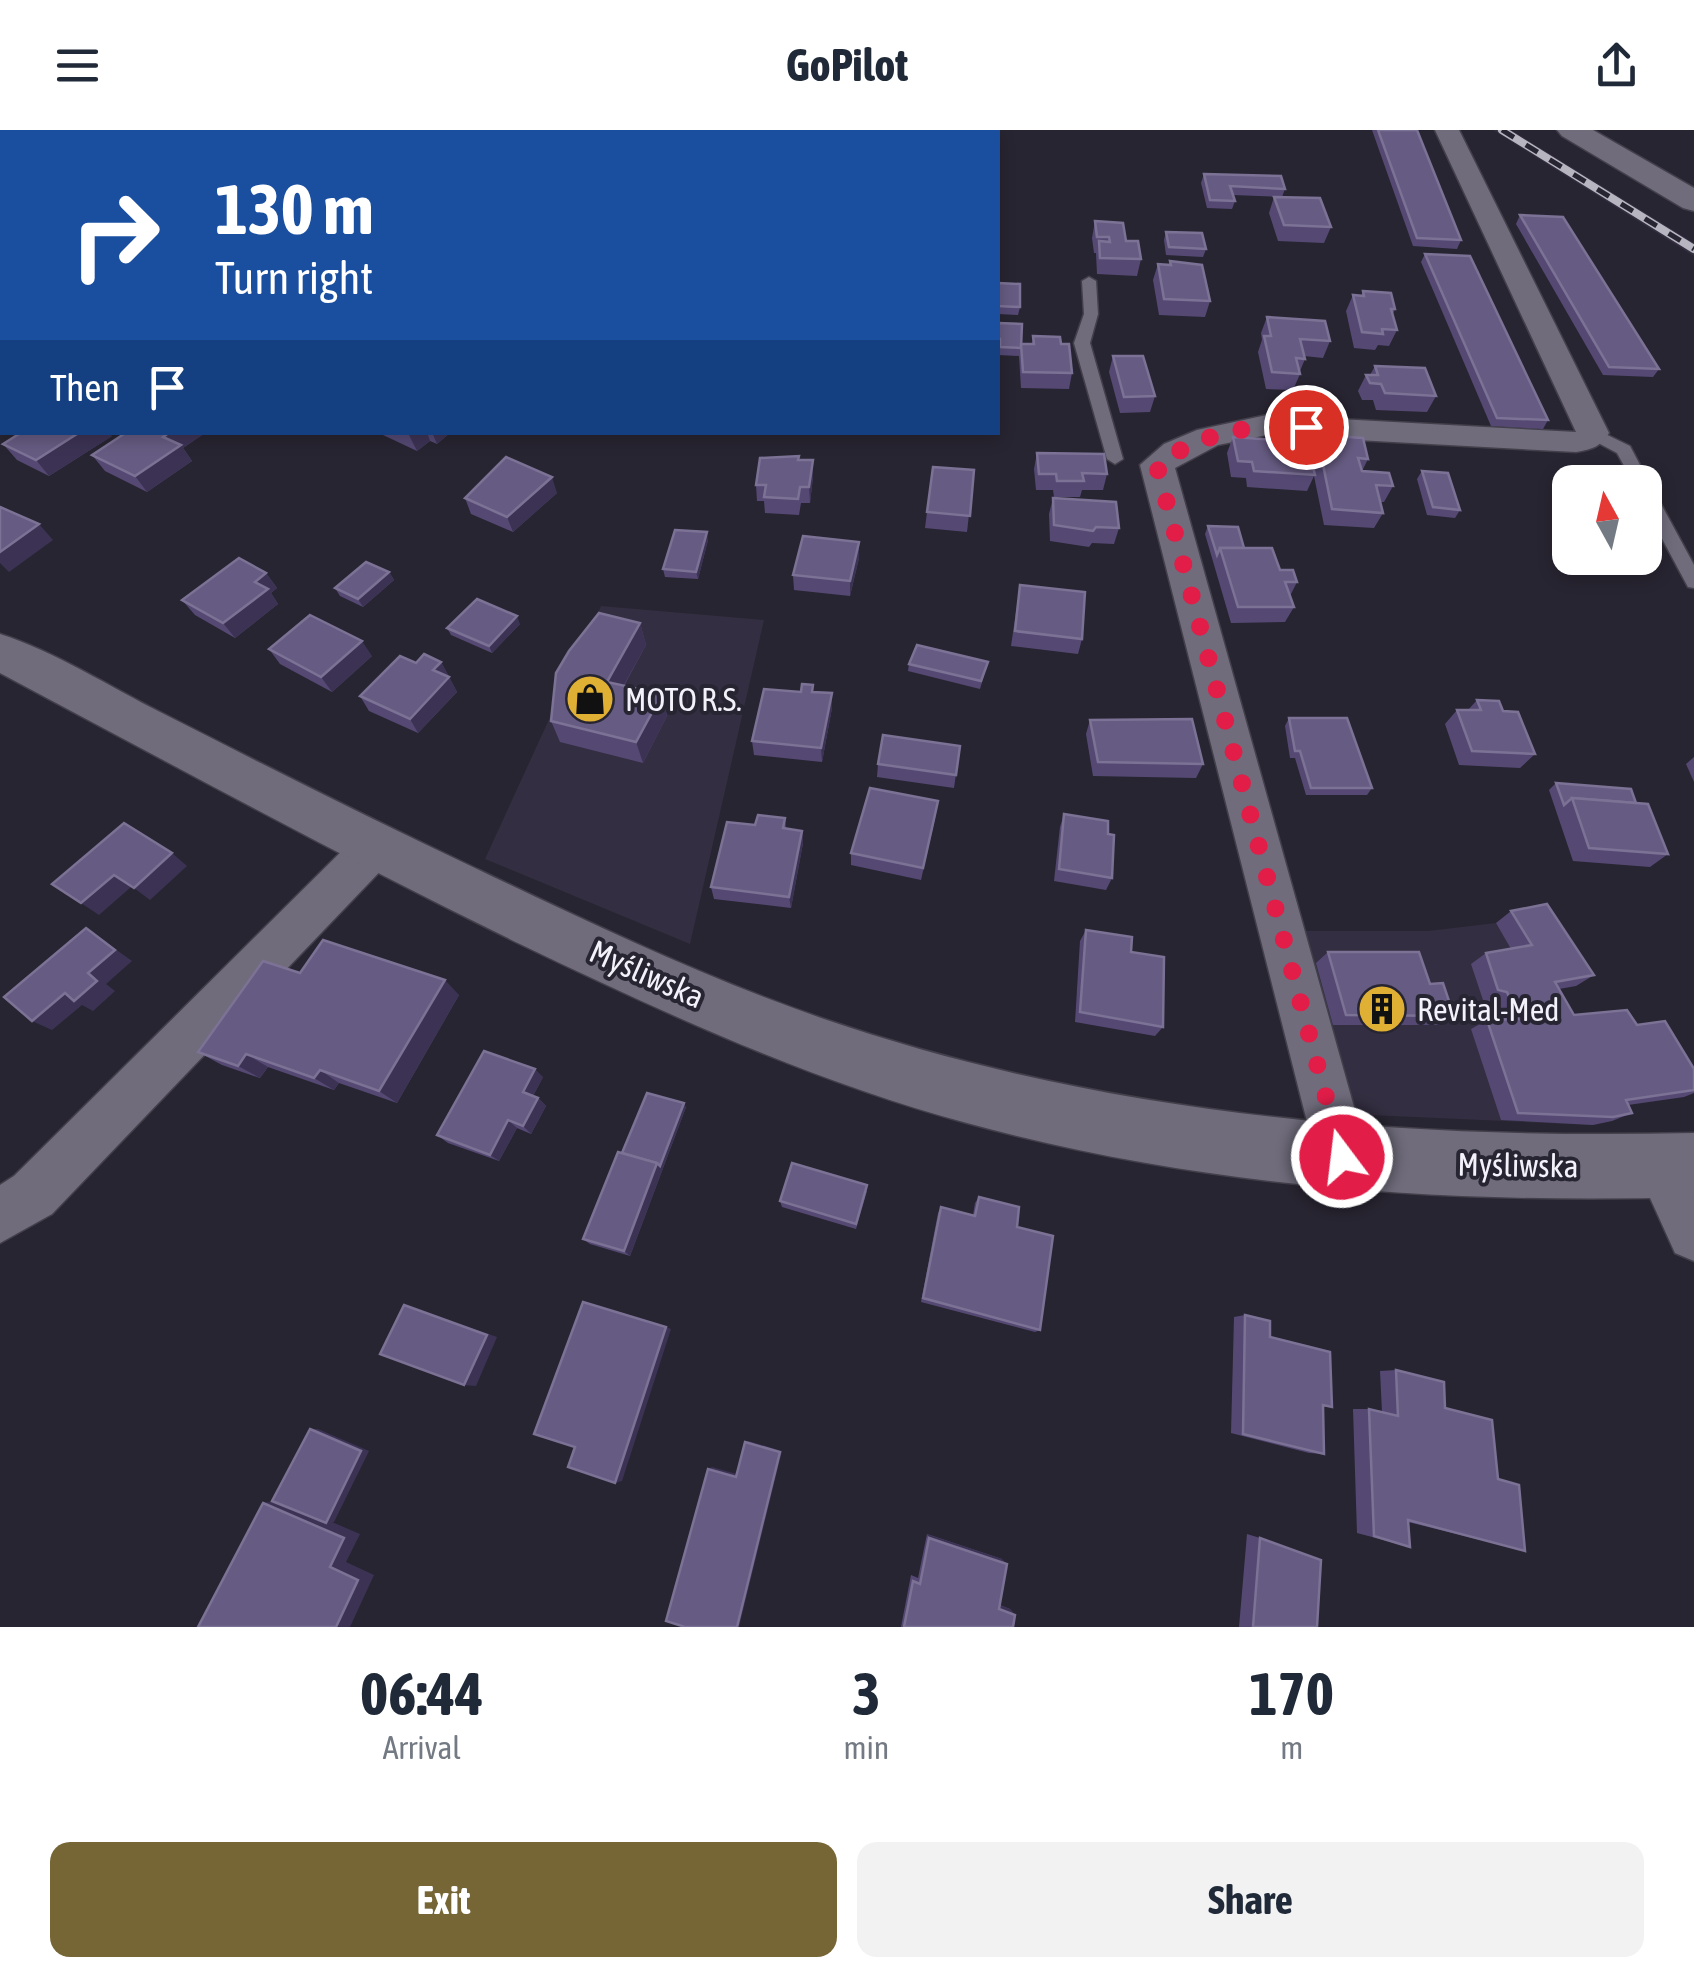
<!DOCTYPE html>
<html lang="en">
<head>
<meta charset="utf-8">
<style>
	body { margin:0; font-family:"Asap Condensed",sans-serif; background:#f2f2f3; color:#1f2937; height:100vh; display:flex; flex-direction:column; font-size:38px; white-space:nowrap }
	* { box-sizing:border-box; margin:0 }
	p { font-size:32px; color:#747a83 }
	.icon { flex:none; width:55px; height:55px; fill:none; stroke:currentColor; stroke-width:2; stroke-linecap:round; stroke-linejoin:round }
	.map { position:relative; height:1497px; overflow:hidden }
	.panel { display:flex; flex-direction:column; background:#fff; flex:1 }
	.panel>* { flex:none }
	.guide { position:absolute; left:0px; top:0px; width:1000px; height:305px; box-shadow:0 5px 15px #0003; background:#1a4fa0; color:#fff; overflow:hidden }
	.needle { width:65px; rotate:352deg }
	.controls { position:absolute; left:1552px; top:335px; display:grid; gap:20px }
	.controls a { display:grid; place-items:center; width:110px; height:110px; border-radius:20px; background:#fff; box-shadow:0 5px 15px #0003; font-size:50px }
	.pin { position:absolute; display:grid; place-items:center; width:85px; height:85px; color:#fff; margin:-42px; border:5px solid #fff; border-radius:50%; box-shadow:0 2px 10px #0007 }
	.me { position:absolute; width:110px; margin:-55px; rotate:345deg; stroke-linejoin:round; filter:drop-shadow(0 0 8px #0008) }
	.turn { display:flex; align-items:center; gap:35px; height:210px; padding:0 50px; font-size:45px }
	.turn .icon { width:130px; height:130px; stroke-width:2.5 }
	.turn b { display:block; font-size:70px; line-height:85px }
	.then { display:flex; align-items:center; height:95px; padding:0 50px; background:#0003; gap:20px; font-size:38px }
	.eta { display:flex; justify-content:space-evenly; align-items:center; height:170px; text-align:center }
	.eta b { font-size:60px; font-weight:700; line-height:70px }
	.cta { display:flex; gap:20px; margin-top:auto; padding:20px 50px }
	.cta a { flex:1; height:115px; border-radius:20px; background:#766636; color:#fff; font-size:40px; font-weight:700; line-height:115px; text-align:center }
	.cta a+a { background:#f2f2f3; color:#1f2937 }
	header { display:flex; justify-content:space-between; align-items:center; height:130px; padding:0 50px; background:#fff; font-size:45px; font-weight:700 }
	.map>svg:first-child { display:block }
	.built { fill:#332e41 }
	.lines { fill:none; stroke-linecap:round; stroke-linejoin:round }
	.lane-casing { stroke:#43404b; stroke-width:3 }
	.street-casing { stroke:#43404b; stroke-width:3 }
	.secondary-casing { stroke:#43404b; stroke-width:3 }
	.lane { fill:#706c7c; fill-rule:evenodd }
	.street { fill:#706c7c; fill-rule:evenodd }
	.secondary { fill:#706c7c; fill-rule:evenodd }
	.rail-casing { stroke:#b7b5bf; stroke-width:8 }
	.rail { stroke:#282532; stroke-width:5; stroke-dasharray:14; stroke-linecap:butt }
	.wall { fill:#554974 }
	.shaded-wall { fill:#3c3354 }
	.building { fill:#665b82; stroke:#7c7295; stroke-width:2.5 }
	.route { stroke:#e11d48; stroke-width:18; stroke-dasharray:0 32.4 }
	.labels { text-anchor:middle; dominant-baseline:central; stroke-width:8; stroke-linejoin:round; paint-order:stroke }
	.poi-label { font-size:32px; fill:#f3f1fa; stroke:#282532; text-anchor:start }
	.street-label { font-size:32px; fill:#f3f1fa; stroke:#282532 }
</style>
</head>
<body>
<header><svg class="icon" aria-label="menu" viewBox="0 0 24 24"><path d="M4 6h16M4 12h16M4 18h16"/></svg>GoPilot<svg class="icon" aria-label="share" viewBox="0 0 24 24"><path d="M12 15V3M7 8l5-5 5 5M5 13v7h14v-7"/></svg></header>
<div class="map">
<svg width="1694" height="1497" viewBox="0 0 1694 1497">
	<rect width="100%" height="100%" fill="#282532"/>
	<!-- built -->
	<g class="built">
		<path d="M1493 0H1511L1694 113V126Z"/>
		<path d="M601 476 764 490 690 814 485 729Z"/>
		<path d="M1496 793 1538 863 1593 995 1303 982 1258 801H1428Z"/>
	</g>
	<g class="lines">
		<!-- lane casing -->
		<g class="lane-casing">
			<g id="lane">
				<path d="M1089 147 1096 151 1098 184 1090 213 1123 329 1115 334 1107 329 1074 213 1084 184 1082 151Z"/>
				<path d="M1593 298 1630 316 1649 352 1647 356 1654 361 1694 435V458L1688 457 1645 377V352H1633L1617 323 1587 307V299Z"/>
			</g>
		</g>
		<!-- street casing -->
		<g class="street-casing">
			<g id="street">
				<path d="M1435 0H1459L1609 303C1600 317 1593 319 1576 322L1267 305 1218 315 1175 338 1368 1027 1361 1046 1342 1053 1323 1046 1316 1027 1140 335 1164 314 1197 300 1267 285 1576 302Z"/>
				<path d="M375 698 391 704 397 717 391 730 52 1084 0 1113V1055L14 1046 359 704Z"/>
				<path d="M1663 1010 1682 1018 1694 1044V1131L1675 1123 1636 1037 1644 1018Z"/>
			</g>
		</g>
		<!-- secondary casing -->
		<g class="secondary-casing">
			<g id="secondary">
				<path d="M1557 0H1593L1694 58V81L1683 78 1562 6Z"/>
				<path d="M0 504C56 522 110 557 162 583 266 636 371 689 477 739 590 793 705 848 824 889 1104 985 1399 1010 1694 1003V1067C1448 1074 1205 1058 967 993 812 951 666 884 522 815 346 729 173 635 0 543Z"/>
			</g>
		</g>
		<!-- lane -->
		<use href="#lane" class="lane"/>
		<!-- street -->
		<use href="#street" class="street"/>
		<!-- secondary -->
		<use href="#secondary" class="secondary"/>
		<!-- rail casing -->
		<g class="rail-casing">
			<path id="rail" d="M1502 0 1694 119"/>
		</g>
		<!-- rail -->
		<use href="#rail" class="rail"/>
	</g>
	<!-- wall -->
	<g class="wall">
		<path d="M1372 0H1417L1461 110 1457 119 1413 116Z"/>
		<path d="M1204 44 1285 59 1282 67 1233 65 1235 71 1232 79 1207 78 1201 53Z"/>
		<path d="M1274 67 1331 97 1324 113 1278 111 1269 83Z"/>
		<path d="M1520 85 1659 239 1653 247 1603 245 1516 94Z"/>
		<path d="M1095 91 1126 111 1141 129 1137 146 1097 144 1096 123H1094L1092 108Z"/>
		<path d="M1166 102 1206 119 1203 127 1166 125 1164 110Z"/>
		<path d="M1425 124 1548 290 1543 299 1491 296 1421 132Z"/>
		<path d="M1170 131 1210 171 1205 187 1159 185 1153 150 1158 134 1169 135Z"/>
		<path d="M998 153 1020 177 1018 185 998 184Z"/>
		<path d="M1363 161 1395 179 1393 184 1397 200 1389 216 1378 215 1375 220 1354 218 1346 181 1353 165 1361 166Z"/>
		<path d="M1267 187 1330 211 1323 228 1304 226 1305 229 1300 241V244L1293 260 1266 259 1258 222 1262 210 1261 203Z"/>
		<path d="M998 193 1022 214H1032L1033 206 1061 214 1072 243 1069 259 1021 258 1019 226 998 225Z"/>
		<path d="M1113 226 1155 266 1150 282 1120 283 1109 242Z"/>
		<path d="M1375 236 1436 266 1427 282 1376 280 1373 270H1362L1358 261 1366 245H1370Z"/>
		<path d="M127 302H200L202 305 183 318 192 331 147 362 105 341 92 325Z"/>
		<path d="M382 302H451L437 314 430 311 417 321 383 305Z"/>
		<path d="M1317 305 1368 329 1362 341 1393 356 1384 372H1380L1383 383 1374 398 1324 395 1314 346 1307 361 1247 357 1246 348 1231 347 1227 323 1233 307 1309 321Z"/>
		<path d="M112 306 49 346 17 330 3 314Z"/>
		<path d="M1037 323 1107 344 1103 360H1082L1080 367H1054L1053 360H1036L1034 339Z"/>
		<path d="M799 330 813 347 810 373H801L799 385 765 383 764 371H757L756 355Z"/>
		<path d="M974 340 967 402 925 398 927 382Z"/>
		<path d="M1422 341 1460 380 1455 388 1427 385 1417 349Z"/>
		<path d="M557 363 513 402 471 384 465 368Z"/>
		<path d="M1053 368 1119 398 1114 414 1092 413 1089 417 1050 411 1049 384Z"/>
		<path d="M1208 396 1280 440 1297 452 1290 466 1294 477 1285 492 1231 493 1205 404Z"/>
		<path d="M708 410 698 449 665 447 663 439Z"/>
		<path d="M859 428 850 466 794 460 793 445Z"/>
		<path d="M389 442 394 450 363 477 340 466 335 458Z"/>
		<path d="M266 443 277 458 271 463 278 474 235 508 195 485 182 470Z"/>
		<path d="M1020 455 1082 509 1078 524 1011 516Z"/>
		<path d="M640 493 646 515 624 556 662 564 667 586 643 633 560 612 551 591Z"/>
		<path d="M520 494 492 523 451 505 447 498Z"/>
		<path d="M269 519 372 526 332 562 280 534Z"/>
		<path d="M441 532 457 562 418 603 369 581 360 566 416 533Z"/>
		<path d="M988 532 980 559 908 541 909 534Z"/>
		<path d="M801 562 832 563V578L822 632 754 625 752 611Z"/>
		<path d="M1477 570 1503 581 1535 624 1520 638 1459 635 1445 594 1457 580H1468Z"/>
		<path d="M1289 588 1372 658 1367 665H1306L1295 628H1290L1285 596Z"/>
		<path d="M1090 590 1203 634 1196 648 1093 646 1086 604Z"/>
		<path d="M960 616 954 658 877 647 878 634Z"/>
		<path d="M1694 627V652L1686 634Z"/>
		<path d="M1556 653 1636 673 1668 724 1650 737 1573 731 1549 660Z"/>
		<path d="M936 684 921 750 851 735V723Z"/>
		<path d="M1064 684 1108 704 1112 748 1106 760 1054 751 1060 697Z"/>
		<path d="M785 688 786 699 802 701 803 713 791 778 714 769 711 757 755 695Z"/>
		<path d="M1511 781 1594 845 1576 856 1559 859 1574 885 1637 895 1694 939V963L1684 967 1628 975 1632 983 1612 991 1593 995 1501 990 1471 899 1487 890 1498 889 1491 872 1483 870 1471 834 1486 823 1511 819 1496 793Z"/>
		<path d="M1086 800 1131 822 1163 897 1155 906 1075 892 1080 811Z"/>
		<path d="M1328 822 1430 854 1454 886 1439 895H1333L1316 833Z"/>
		<path d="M300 843 459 865 397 973 339 953 334 960 268 937 260 948 222 935 198 922Z"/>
		<path d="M543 947 533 966 538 968 546 976 531 1004 517 998 499 1031 448 1013 437 1005Z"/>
		<path d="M686 977 630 1126 590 1114 583 1109 622 1023Z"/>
		<path d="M867 1061 856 1099 782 1077 780 1071Z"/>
		<path d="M979 1067 1017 1097 1040 1200 1035 1202 921 1172 938 1083 941 1077 973 1085 975 1073Z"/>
		<path d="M1245 1185 1270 1207 1332 1277H1323L1324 1324 1309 1323 1231 1303 1234 1187Z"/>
		<path d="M1396 1240 1445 1278 1498 1349 1525 1421 1408 1392 1410 1417 1357 1403 1353 1279H1369L1382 1282 1380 1241Z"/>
		<path d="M927 1404 1002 1429 1000 1475 1010 1479 1015 1485 1013 1497H901L911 1445 918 1448Z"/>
		<path d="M1247 1404 1260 1408 1317 1497H1239Z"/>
	</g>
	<!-- shaded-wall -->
	<g class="shaded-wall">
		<path d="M660 0H674L670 2H656Z"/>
		<path d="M2 197V220L0 222V199Z"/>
		<path d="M80 302H109L112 306 49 346 36 330Z"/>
		<path d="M170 302H200L202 305 183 318 192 331 147 362 135 346 163 307Z"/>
		<path d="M412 302H427L430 311 417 321 409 305Z"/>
		<path d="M432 302H451L437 314Z"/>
		<path d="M813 330V347L810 373 809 357Z"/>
		<path d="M552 347 557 363 513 402 507 387Z"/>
		<path d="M39 394 53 410 9 442 0 433V422Z"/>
		<path d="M707 402 708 410 698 449 696 442Z"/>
		<path d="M859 412V428L850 466V451Z"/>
		<path d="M389 442 394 450 363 477 358 469Z"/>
		<path d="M266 443 277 458 271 463 278 474 235 508 223 493 255 452Z"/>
		<path d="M517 486 520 494 492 523 489 516Z"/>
		<path d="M640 493 646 515 614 573 607 552Z"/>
		<path d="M362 511 372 526 332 562 321 547Z"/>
		<path d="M441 532 449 546 433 540Z"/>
		<path d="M449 547 457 562 418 603 410 589Z"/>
		<path d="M832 563V578L822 632 821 618Z"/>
		<path d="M662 564 667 586 643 633 636 612Z"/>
		<path d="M802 701 803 713 791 778 789 767Z"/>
		<path d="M172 723 187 736 150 770 134 758Z"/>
		<path d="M114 745 131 757 99 785 81 773Z"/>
		<path d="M86 798 132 831 106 854 115 861 93 881 82 875 52 900 32 891 88 843Z"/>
		<path d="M445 850 459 865 397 973 379 961Z"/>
		<path d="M246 924 268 937 260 948 238 936Z"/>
		<path d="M535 939 543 947 531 970 523 962Z"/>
		<path d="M320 940 339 953 334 960 314 948Z"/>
		<path d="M538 968 546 976 531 1004 523 996Z"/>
		<path d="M684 973 686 977 630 1126 624 1121 657 1033Z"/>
		<path d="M508 990 517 998 499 1031 490 1025Z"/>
		<path d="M404 1175 497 1207 476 1256 464 1255Z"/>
		<path d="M666 1197 671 1199 622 1351 615 1353Z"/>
		<path d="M310 1299H318L369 1321 334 1392H332L360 1404 346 1432 374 1445 350 1497H336L330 1437 263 1373 282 1370Z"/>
		<path d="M748 1311 782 1321 739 1497H737L745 1312Z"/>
		<path d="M712 1337 740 1345 736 1347 708 1339Z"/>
		<path d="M927 1404 1002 1429 1007 1434 929 1408Z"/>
		<path d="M994 1473 1010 1479 1015 1485 999 1479Z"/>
	</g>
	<!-- building -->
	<g class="building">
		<path d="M32 0H39L46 2H27Z"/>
		<path d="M627 0H660L656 2H634Z"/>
		<path d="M1378 0H1417L1461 110 1417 108Z"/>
		<path d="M1204 44 1281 46 1285 59 1230 56 1235 71 1210 70Z"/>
		<path d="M1274 67 1320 68 1331 97 1284 95Z"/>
		<path d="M1520 85 1563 87 1659 239 1609 237Z"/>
		<path d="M1095 91 1123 93 1126 111H1138L1141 129 1100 128 1099 111 1110 112 1109 107H1097Z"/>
		<path d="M1166 102 1202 103 1206 119 1169 117Z"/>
		<path d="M1425 124 1470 126 1548 290 1497 288Z"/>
		<path d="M1170 131 1202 135 1210 171 1164 169 1158 134 1171 135Z"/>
		<path d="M998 153 1020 154V177L998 176Z"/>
		<path d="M1363 161 1391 163 1395 179H1391L1397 200 1382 199 1383 204 1362 202 1353 165 1364 166Z"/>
		<path d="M0 179 2 181V197L0 199Z"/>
		<path d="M1267 187 1325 191 1330 211 1300 209 1305 229 1296 228 1300 244 1272 242 1264 206H1271Z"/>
		<path d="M998 193 1022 194 1021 218 1000 217V209H998Z"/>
		<path d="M1033 206 1060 207 1061 214H1069L1072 243 1023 242 1021 214H1034Z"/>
		<path d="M1113 226H1143L1155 266 1124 267Z"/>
		<path d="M1375 236 1425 238 1436 266 1385 263 1381 254 1370 253 1366 245H1378Z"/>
		<path d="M22 302H80L36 330 3 314Z"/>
		<path d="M127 302H170L163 307 181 315 135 346 92 325Z"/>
		<path d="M1317 305 1363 308 1368 329 1358 328 1362 341 1389 343 1393 356 1376 355 1383 383 1332 379Z"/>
		<path d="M1233 307 1307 312 1315 345 1254 341 1252 332 1238 331Z"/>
		<path d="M1037 323 1104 324 1107 344 1082 343 1084 351H1057L1056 344H1039Z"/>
		<path d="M799 326 798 330H813L809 357H800L798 369 764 367 766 355H756L760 328Z"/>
		<path d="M506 327 552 347 507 387 465 368Z"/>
		<path d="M933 337 974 340 970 386 927 382Z"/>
		<path d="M1422 341 1448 343 1460 380 1433 377Z"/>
		<path d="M1053 368 1116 372 1119 398 1096 397 1093 401 1054 395Z"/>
		<path d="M0 377 39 394 0 422Z"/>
		<path d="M1208 396 1238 397 1244 418H1220L1217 425Z"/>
		<path d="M675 400 707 402 696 442 663 439Z"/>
		<path d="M803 406 859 412 850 451 793 445Z"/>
		<path d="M1220 418H1272L1280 440H1293L1297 452H1285L1294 477H1238Z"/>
		<path d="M239 428 266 443 255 452 268 459 223 493 182 470Z"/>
		<path d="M366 432 389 442 358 469 335 458Z"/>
		<path d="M1020 455 1085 462 1082 509 1015 501Z"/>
		<path d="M477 469 517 486 489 516 447 498Z"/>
		<path d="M599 483 640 493 607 552 662 564 636 612 551 591 556 543 569 521Z"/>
		<path d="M310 485 362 511 321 547 269 519Z"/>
		<path d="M917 515 988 532 981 551 909 534Z"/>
		<path d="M424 524 441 532 433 540 449 547 410 589 360 566 400 526 416 533Z"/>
		<path d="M802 554 813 555 812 562 832 563 821 618 752 611 764 559 801 562Z"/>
		<path d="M1477 570 1499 571 1503 581 1518 582 1535 624 1472 621 1457 580H1481Z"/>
		<path d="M1289 588H1347L1372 658H1311L1300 621H1295Z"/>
		<path d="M1192 589 1203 634 1098 632 1090 590Z"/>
		<path d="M883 605 960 616 956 645 878 634Z"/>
		<path d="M1556 653 1631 659 1636 673 1572 668 1564 675Z"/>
		<path d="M870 658 938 671 923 738 851 723Z"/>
		<path d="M1572 668 1648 674 1668 724 1589 718Z"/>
		<path d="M1064 684 1108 691V704L1114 705 1112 748 1059 739Z"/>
		<path d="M758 685 785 688 783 698 802 701 789 767 711 757 727 692 755 695Z"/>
		<path d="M124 693 172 723 134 758 114 745 81 773 52 754Z"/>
		<path d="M1547 774 1594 845 1555 852 1574 885 1627 880 1637 895 1665 891 1694 939V960L1626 970 1632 983 1613 987 1518 983 1487 890 1518 889 1507 862 1498 860 1486 823 1532 815 1511 781Z"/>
		<path d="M86 798 115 820 88 843 97 851 74 871 65 863 32 891 4 867Z"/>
		<path d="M1086 800 1132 807 1131 822 1164 827 1163 897 1080 882Z"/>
		<path d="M323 810 445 850 379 961 320 940 314 948 246 924 238 936 198 922 263 831 300 843Z"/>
		<path d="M1328 822H1419L1430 854 1443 853 1454 886 1346 885Z"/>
		<path d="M484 921 535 939 523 962 538 968 523 996 508 990 490 1025 437 1005Z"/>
		<path d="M647 963 684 973 660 1036 657 1033 622 1023Z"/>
		<path d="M618 1022 657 1033 624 1121 583 1109Z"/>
		<path d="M792 1033 867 1055 856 1094 780 1071Z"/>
		<path d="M979 1067 1019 1077 1017 1097 1053 1106 1040 1200 923 1168 941 1077 975 1086Z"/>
		<path d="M583 1172 666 1197 615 1353 568 1337 575 1317 534 1304Z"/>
		<path d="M404 1175 487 1205 464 1255 380 1224Z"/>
		<path d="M1245 1185 1270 1191V1207L1330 1222 1332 1277 1323 1275 1324 1324 1243 1304Z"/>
		<path d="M1396 1240 1444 1252 1445 1278 1492 1290 1498 1349 1519 1355 1525 1421 1408 1390 1410 1417 1374 1406 1369 1279 1398 1286Z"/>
		<path d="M310 1299 361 1321 326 1393 272 1371Z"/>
		<path d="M745 1312 780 1322 737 1497H685L666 1491 708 1339 736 1347Z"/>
		<path d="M263 1373 344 1408 330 1437 358 1450 336 1497H198Z"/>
		<path d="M929 1408 1007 1434 999 1479 1015 1485 1013 1497H904L913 1451 920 1454Z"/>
		<path d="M1260 1408 1321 1430 1317 1497H1253Z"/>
	</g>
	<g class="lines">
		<!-- route -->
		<path class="route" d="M1306 297C1253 294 1199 302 1157 336L1342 1027"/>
	</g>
	<!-- icons -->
	<defs>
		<g id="shop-disc" transform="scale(2.5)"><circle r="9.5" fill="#e0b034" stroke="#282532"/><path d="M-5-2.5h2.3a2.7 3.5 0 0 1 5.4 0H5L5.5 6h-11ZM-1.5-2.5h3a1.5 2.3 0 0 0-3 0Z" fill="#111"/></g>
		<g id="building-disc" transform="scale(2.5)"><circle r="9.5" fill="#e0b034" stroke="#282532"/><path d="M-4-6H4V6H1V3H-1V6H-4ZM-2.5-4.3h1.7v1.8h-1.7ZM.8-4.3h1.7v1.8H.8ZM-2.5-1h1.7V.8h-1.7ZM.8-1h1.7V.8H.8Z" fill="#111"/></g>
	</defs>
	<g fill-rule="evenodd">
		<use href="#shop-disc" x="590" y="569"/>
		<use href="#building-disc" x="1382" y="879"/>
	</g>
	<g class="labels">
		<!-- poi labels -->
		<g class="poi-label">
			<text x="625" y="569">MOTO R.S.</text>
			<text x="1417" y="879">Revital-Med</text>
		</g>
		<!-- street labels -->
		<g class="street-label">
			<text transform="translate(647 844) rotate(24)">Myśliwska</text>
			<text transform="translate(1518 1035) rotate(1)">Myśliwska</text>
		</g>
	</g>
</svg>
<div class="controls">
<a><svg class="needle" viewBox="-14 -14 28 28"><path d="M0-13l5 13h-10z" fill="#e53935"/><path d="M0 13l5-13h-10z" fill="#747a83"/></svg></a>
</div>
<div class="pin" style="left:1306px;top:297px;background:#d93025"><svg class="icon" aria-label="arrive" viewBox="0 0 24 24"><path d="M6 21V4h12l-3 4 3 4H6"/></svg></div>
<svg class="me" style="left:1342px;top:1027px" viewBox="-20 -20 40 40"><circle r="17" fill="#e11d48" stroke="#fff" stroke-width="3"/><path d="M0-11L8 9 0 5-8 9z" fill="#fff"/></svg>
<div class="guide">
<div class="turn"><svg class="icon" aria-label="right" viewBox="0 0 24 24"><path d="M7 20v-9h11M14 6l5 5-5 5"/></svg><div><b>130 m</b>Turn right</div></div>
<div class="then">Then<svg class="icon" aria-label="arrive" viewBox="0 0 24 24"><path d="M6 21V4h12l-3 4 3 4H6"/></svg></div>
</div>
</div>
<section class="panel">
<div class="eta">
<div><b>06:44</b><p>Arrival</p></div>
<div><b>3</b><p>min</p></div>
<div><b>170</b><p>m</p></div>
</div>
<div class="cta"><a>Exit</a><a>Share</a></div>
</section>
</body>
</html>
